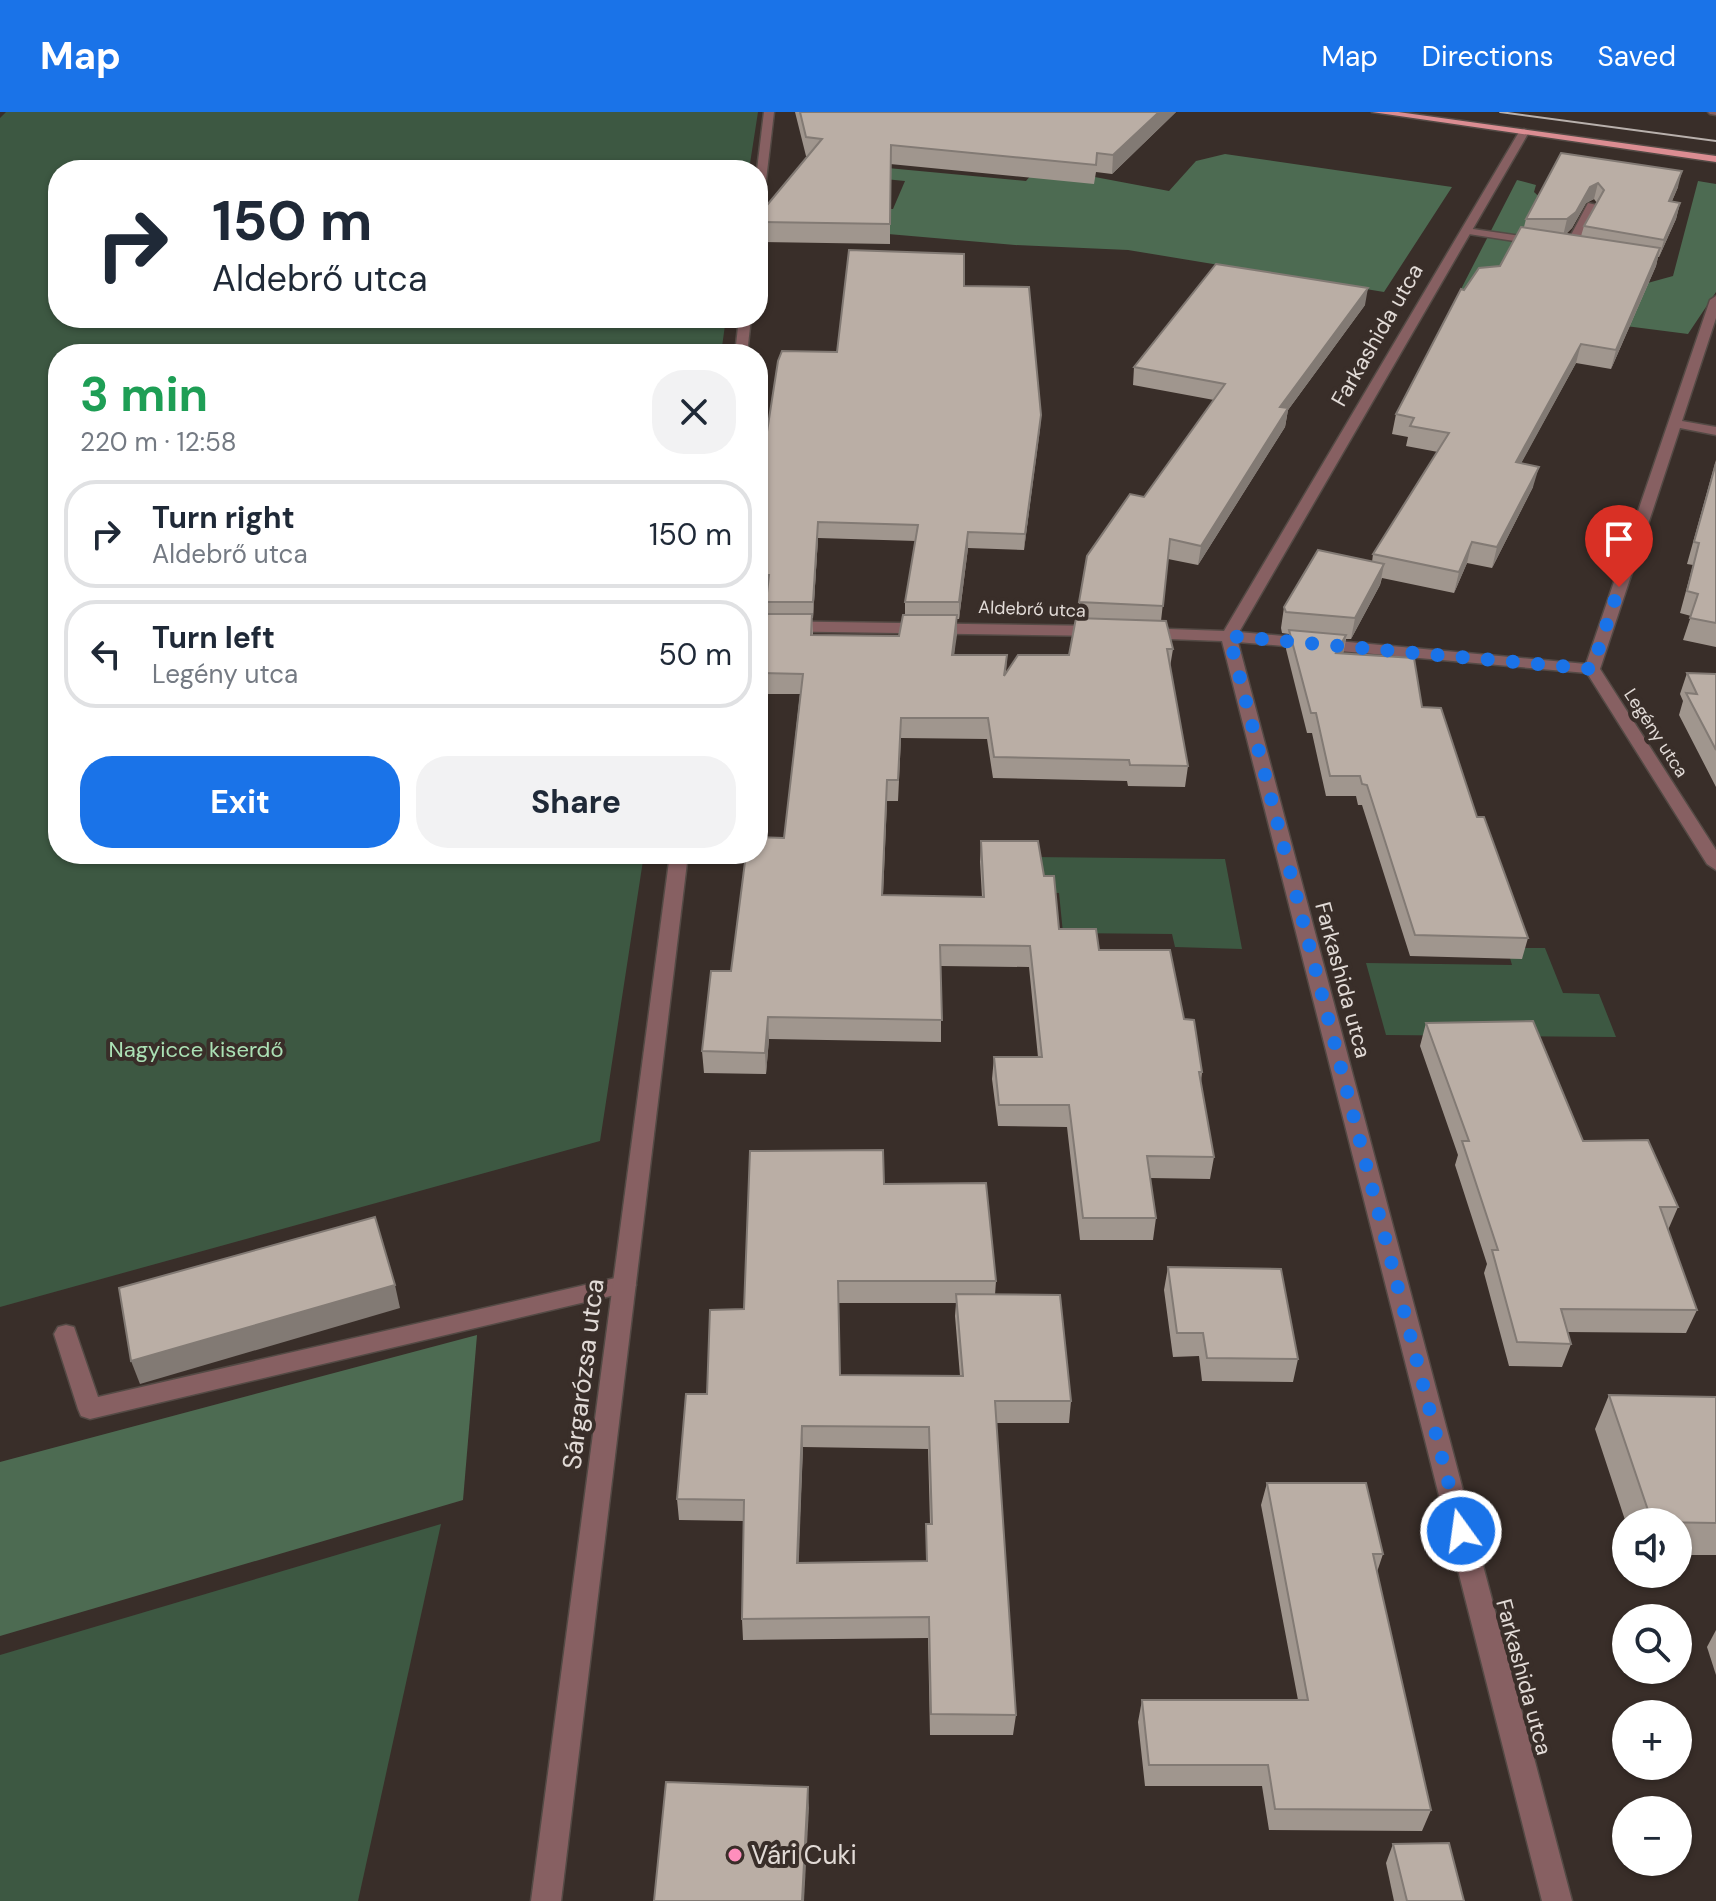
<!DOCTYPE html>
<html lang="en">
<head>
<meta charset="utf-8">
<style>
	body { margin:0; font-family:"DM Sans",sans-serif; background:#f2f2f3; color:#1f2937; height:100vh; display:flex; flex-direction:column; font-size:30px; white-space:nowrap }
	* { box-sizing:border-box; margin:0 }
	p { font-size:26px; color:#747a83 }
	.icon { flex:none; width:44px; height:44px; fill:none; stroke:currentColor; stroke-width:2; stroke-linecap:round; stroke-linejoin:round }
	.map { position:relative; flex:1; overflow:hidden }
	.details { position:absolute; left:48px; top:232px; width:720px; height:520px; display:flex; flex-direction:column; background:#fff; border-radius:32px; box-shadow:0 2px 6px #0004 }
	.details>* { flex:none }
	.banner { position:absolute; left:48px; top:48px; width:720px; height:168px; border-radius:32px; box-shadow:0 2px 6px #0004; background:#fff; color:#1f2937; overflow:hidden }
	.tools { position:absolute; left:1612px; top:1396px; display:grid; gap:16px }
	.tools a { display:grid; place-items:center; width:80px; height:80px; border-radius:50%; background:#fff; box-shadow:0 2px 6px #0004; font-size:40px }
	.pin { position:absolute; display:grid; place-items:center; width:68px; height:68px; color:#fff; margin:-82px -34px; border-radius:50% 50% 50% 0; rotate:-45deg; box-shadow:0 0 8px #0007 }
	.pin .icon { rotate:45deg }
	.me { position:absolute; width:88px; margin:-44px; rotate:346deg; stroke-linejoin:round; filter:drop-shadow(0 0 6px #0008) }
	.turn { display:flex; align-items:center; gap:28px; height:168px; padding:0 32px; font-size:36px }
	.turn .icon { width:104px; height:104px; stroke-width:2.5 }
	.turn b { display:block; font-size:56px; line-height:68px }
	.round { display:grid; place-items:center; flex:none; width:84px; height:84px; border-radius:32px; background:#f2f2f3 }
	.headline { display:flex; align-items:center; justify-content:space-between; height:136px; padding:0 32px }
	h1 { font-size:48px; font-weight:700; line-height:60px; color:#1e9e55 }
	.action { display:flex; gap:16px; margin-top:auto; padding:16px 32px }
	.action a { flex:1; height:92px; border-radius:32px; background:#1a73e8; color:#fff; font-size:32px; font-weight:700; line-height:92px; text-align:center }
	.action a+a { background:#f2f2f3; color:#1f2937 }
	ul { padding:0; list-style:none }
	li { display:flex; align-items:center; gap:24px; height:108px; margin:0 16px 12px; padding:0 16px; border:4px solid #e0e1e3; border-radius:32px }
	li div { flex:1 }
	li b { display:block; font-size:30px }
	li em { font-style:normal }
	header { display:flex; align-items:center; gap:48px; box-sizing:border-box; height:112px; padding:0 40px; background:#1a73e8; color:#fff }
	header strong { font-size:38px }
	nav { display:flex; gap:44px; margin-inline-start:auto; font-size:28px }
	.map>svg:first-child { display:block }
	.green { fill:#3d5842 }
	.forest { fill:#4d6b52 }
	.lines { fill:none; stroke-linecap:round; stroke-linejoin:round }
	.service-casing { stroke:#544a45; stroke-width:3 }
	.minor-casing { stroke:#544a45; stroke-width:3 }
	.primary-casing { stroke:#544a45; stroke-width:3 }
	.service { fill:#876062; fill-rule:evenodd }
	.minor { fill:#876062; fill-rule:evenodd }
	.primary { fill:#db8d92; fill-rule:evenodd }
	.tram { stroke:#b9b1ad; stroke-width:2 }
	.wall { fill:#a0968e; fill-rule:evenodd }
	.shaded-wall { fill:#827a74 }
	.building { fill:#baaea5; stroke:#827a74; stroke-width:2; fill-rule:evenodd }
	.route { stroke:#1a73e8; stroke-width:14; stroke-dasharray:0 25.2 }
	.poi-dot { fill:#fe8ebc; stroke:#392e29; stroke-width:3 }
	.labels { text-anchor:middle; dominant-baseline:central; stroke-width:8; stroke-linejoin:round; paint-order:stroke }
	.far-street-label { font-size:18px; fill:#e2dbd7; stroke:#392e29 }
	.street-label { font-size:22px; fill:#e2dbd7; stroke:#392e29 }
	.park-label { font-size:22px; fill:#abe1b5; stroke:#392e29 }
	.near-street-label { font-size:26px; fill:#e2dbd7; stroke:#392e29 }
	.near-poi-label { font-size:26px; fill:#e2dbd7; stroke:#392e29; text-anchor:start }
</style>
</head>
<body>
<header>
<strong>Map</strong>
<nav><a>Map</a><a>Directions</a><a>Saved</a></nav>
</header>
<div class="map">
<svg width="1716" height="1789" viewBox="0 0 1716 1789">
	<rect width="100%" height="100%" fill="#392e29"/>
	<!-- green -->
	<g class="green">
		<path d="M6 0H758L749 58H58V206H726L721 242H58V742H644L600 1029 0 1195V6Z"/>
		<path d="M1032 745 1225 747 1242 837 1175 835 1172 822 1063 821 1059 781 1035 780Z"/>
		<path d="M1507 836H1545L1563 881 1599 882 1616 925 1386 923 1366 851 1512 853Z"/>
		<path d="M441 1412 358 1789H0V1543Z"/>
	</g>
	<!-- forest -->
	<g class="forest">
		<path d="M1070 17 1063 59 1169 79 1196 49 1225 42 1452 75 1384 180 1128 138 1015 133 888 122 811 93 893 97 905 69 814 60 813 49 1026 69Z"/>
		<path d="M1517 68 1536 73 1534 80 1548 93 1531 142 1633 175 1673 164 1698 69 1716 72V180L1688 222 1571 207 1460 179Z"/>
		<path d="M477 1223 463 1388 0 1524V1350Z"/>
	</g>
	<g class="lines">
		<!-- service casing -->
		<g class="service-casing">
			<g id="service">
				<path d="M1708 0H1716V3L1710 2Z"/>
				<path d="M1588 91 1597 93C1588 113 1581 136 1555 135V131L1571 123Z"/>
				<path d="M1466 116 1541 127 1547 130 1541 133 1462 121V117Z"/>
				<path d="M624 1164 632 1167 636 1173 632 1179 90 1307 81 1304 78 1297 54 1222 58 1215 66 1213 74 1215 98 1285Z"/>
			</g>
		</g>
		<!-- minor casing -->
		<g class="minor-casing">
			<g id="minor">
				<path d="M764 0H774L763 94 758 97 757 58Z"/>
				<path d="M1524 17 1529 20 1239 520 1586 552 1710 188 1716 184V206L1682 309 1716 315V323L1680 316 1600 557 1716 738V758L1707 752 1587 561 1238 530 1572 1789H1542L1222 529 1141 526 1133 521 1141 516 1224 519 1519 20Z"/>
				<path d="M739 206H751L747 242H735Z"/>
				<path d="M758 509 1101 514 1109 519 1101 524 758 519Z"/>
				<path d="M670 742H688L561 1789H531Z"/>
			</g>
		</g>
		<!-- primary casing -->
		<g class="primary-casing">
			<path id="primary" d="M1372 0H1398L1716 44V50Z"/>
		</g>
		<!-- service -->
		<use href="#service" class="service"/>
		<!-- minor -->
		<use href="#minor" class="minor"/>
		<!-- primary -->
		<use href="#primary" class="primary"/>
		<!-- tram -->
		<path class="tram" d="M1500 0 1716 29"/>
	</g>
	<!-- wall -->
	<g class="wall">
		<path d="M795 0H1176L1112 62 1096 60 1094 72 890 52V132L758 130V104L808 44H806Z"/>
		<path d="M1561 41 1678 75 1672 89 1680 91 1676 107 1659 145H1658L1656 154 1611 257 1576 251 1521 351 1533 375 1492 456 1467 451 1454 481 1382 466 1380 473 1351 527H1346L1343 542 1422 595 1477 705 1528 826 1522 847 1410 844 1362 693H1358L1356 684H1326L1312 621H1307L1286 537 1289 522 1282 521 1281 516 1284 495 1372 450 1373 442 1438 340 1406 334 1408 325 1392 322 1396 302 1464 178 1500 154 1524 115 1526 107ZM1594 87 1597 91 1584 114 1581 124 1566 122 1572 116 1586 91Z"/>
		<path d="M964 174 1041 303 1024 438 968 436 959 507H957L954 543H1007L1006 561 1069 543 1077 506 1079 490 1144 385 1214 288 1133 273 1134 255 1365 193 1288 298 1285 315 1198 453 1168 447 1161 509 1173 537 1170 555 1188 654 1185 675 1128 674 1127 669 993 666 987 627 901 626 898 689H887L883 783 982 785 980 750 981 729 1044 764 1059 817 1099 838 1184 907 1202 960 1201 970 1214 1045 1210 1067 1150 1066 1156 1106 1153 1128H1080L1067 1015 998 1014 992 967 994 945H1038L1029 855 941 854V930L769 927 766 962 704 961 702 939 731 859 784 726 800 582H759L758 560 767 502 768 479H758V390L837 240ZM818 426 916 429 905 490V503L899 524 813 523 812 506H813Z"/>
		<path d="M1716 348V535L1683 528 1691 504 1680 501 1693 453 1687 452Z"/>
		<path d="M1687 561 1716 562V675L1679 603 1683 589 1680 582Z"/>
		<path d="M1426 911 1583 1029 1678 1095 1668 1118 1697 1198 1686 1221 1567 1220 1571 1232 1562 1255 1509 1254 1484 1161 1487 1152 1455 1053 1458 1043 1420 934Z"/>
		<path d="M884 1072 996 1169 995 1183 1071 1289 1069 1311H996L1016 1603 1013 1623H930L928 1526 743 1528 742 1507 744 1409 679 1408 677 1387 707 1282 744 1197ZM838 1191H956L955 1204 960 1264 840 1263ZM803 1335 928 1337 930 1412H926V1449L798 1451Z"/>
		<path d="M1168 1155 1298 1247 1293 1270 1202 1269 1199 1244 1173 1245 1164 1178Z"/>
		<path d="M1609 1283 1716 1285V1443H1678V1410H1626V1411L1595 1317Z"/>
		<path d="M1267 1371 1383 1442 1377 1460 1431 1698 1422 1719 1269 1718 1262 1674H1145L1138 1610 1142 1588H1298L1261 1393Z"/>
		<path d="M1716 1518V1563L1707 1535Z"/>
		<path d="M1393 1732 1464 1789H1394L1386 1751Z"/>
	</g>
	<!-- shaded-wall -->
	<g class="shaded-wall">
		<path d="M1159 0H1176L1112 62 1113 43Z"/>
		<path d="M1682 59 1678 75 1665 105 1669 89Z"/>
		<path d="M1598 71 1594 87 1586 91 1572 116 1563 124 1567 107 1590 75Z"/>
		<path d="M1680 91 1676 107 1659 145 1664 128Z"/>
		<path d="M1660 136 1656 154 1611 257 1616 238Z"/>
		<path d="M1368 176 1365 193 1288 298 1285 315 1198 453 1201 434 1280 295Z"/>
		<path d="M1581 232 1576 251 1511 370 1516 350Z"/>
		<path d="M1041 303 1040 318 1024 438 1025 422Z"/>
		<path d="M1539 355 1533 375 1492 456 1497 435Z"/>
		<path d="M818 410V426L813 506V490Z"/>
		<path d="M968 420V436L959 507V490Z"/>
		<path d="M1472 430 1467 451 1454 481 1459 460Z"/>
		<path d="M1384 452 1380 473 1351 527 1355 506Z"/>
		<path d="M957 503V523L951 564 952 543Z"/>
		<path d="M1346 523 1343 542 1336 541Z"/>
		<path d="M768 905 769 927 766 962 765 941Z"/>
		<path d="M395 1173 400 1196 140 1272 131 1249Z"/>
		<path d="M802 1314 803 1335 798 1472 797 1451Z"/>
		<path d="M808 1675 809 1696 804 1789H802Z"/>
	</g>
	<!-- building -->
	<g class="building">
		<path d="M800 0H1159L1113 43 1097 41 1096 53 891 33 890 112 758 110V104L822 27 806 25Z"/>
		<path d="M1561 41 1682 59 1669 89 1680 91 1664 128 1584 114 1604 78 1598 71 1590 75 1576 100 1567 107H1526Z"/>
		<path d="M1521 115 1660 136 1616 238 1581 232 1516 350 1539 355 1497 435 1472 430 1459 460 1373 442 1449 321 1410 314 1414 306 1396 302 1461 177 1464 178 1479 156 1500 154Z"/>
		<path d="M849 138 964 142V174L1029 175 1041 303 1025 422 968 420 959 490H905L918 413 818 410 813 490H766L769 463H758V390L759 371 778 249 782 239 837 240Z"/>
		<path d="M1216 152 1368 176 1280 295 1288 296 1201 434 1170 427 1163 494 1079 490 1087 444 1130 382 1144 385 1225 272 1134 255Z"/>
		<path d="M1716 351V511L1690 506 1698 482 1687 479 1699 431 1694 430Z"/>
		<path d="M1318 438 1384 452 1355 506 1286 500 1284 495Z"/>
		<path d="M764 502H812L811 523 899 524 903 503H957L952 543H1007L1004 564 1018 543H1069L1076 506 1166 509 1173 537H1167L1188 654 1130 653 1129 648 994 645 988 606H901L898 668H887L882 783 984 785 981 729H1038L1044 764H1054L1059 817H1096L1099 838H1170L1184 907 1194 908 1202 960H1199L1214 1045 1147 1044 1156 1106H1083L1069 993H999L994 945H1042L1030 834 940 833 942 908 768 905 765 941 702 939 711 859H731L746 742H758V725L784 726 803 562 758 561Z"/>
		<path d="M1289 518 1346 523 1336 541 1414 546 1422 595 1441 596 1477 705H1484L1528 826 1415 823 1367 673 1362 672 1360 664H1330L1316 601H1311Z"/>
		<path d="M1687 561 1716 562V638L1686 581 1697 582Z"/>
		<path d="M1533 909 1583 1029 1648 1028 1678 1095H1660L1697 1198 1561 1197 1571 1232 1517 1230 1492 1138H1498L1462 1029H1469L1426 911Z"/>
		<path d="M883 1038 884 1072 986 1071 996 1169H838L840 1263 963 1264 956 1182 1060 1183 1071 1289H995L1016 1603 931 1602 929 1505 742 1507 744 1388 677 1387 686 1282H707L710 1198 744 1197 750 1039ZM802 1314 929 1315 932 1412H926L927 1449 797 1451Z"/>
		<path d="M375 1105 395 1173 131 1249 119 1176Z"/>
		<path d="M1168 1155 1281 1157 1298 1247 1207 1246 1203 1221H1177Z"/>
		<path d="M1609 1283 1716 1285V1411L1652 1410Z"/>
		<path d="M1267 1371H1366L1383 1442H1373L1431 1698 1275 1697 1268 1653H1149L1142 1588H1308Z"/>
		<path d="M666 1670 808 1675 802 1789H654Z"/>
		<path d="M1449 1731 1464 1789H1407L1393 1732Z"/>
	</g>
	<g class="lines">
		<!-- route -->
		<path class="route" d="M1461 1419 1229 524 1592 557 1619 475"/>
	</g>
	<!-- markers -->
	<circle class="poi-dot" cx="735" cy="1743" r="8"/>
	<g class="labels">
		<!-- far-street labels -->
		<g class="far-street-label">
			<text transform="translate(1032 497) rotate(2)">Aldebrő utca</text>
			<text transform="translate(1656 621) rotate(57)">Legény utca</text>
		</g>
		<!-- street labels -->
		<g class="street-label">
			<text transform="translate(1377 223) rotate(-60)">Farkashida utca</text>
			<text transform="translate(1343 868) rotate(75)">Farkashida utca</text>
			<text transform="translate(1524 1565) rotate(75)">Farkashida utca</text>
		</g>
		<!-- park labels -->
		<g class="park-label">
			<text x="196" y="937">Nagyicce kiserdő</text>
		</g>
		<!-- near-street labels -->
		<g class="near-street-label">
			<text transform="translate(583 1262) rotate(-83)">Sárgarózsa utca</text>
		</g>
		<!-- near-poi labels -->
		<g class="near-poi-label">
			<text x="751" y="1743">Vári Cuki</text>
		</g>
	</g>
</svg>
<div class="tools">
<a><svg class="icon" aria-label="sound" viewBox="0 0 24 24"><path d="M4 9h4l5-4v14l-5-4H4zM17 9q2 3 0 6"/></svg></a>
<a><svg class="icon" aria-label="search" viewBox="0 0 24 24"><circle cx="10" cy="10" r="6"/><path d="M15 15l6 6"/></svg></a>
<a>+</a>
<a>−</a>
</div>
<div class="pin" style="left:1619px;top:475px;background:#d93025"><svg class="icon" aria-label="arrive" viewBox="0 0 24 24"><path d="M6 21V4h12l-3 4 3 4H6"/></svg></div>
<svg class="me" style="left:1461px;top:1419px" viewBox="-20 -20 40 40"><circle r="17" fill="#1a73e8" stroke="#fff" stroke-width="3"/><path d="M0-11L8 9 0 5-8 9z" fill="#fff"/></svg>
<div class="banner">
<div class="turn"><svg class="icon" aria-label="right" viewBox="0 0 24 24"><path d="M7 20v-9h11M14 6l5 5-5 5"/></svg><div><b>150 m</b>Aldebrő utca</div></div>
</div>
<section class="details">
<div class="headline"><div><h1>3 min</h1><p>220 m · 12:58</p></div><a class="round"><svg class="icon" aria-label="close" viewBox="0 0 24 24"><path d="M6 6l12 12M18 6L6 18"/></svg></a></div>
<ul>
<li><svg class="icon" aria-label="right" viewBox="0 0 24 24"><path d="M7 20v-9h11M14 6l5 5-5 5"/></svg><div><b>Turn right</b><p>Aldebrő utca</p></div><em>150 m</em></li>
<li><svg class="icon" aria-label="left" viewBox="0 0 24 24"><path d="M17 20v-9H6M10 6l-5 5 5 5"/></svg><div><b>Turn left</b><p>Legény utca</p></div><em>50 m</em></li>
</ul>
<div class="action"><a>Exit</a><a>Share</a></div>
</section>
</div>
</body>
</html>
